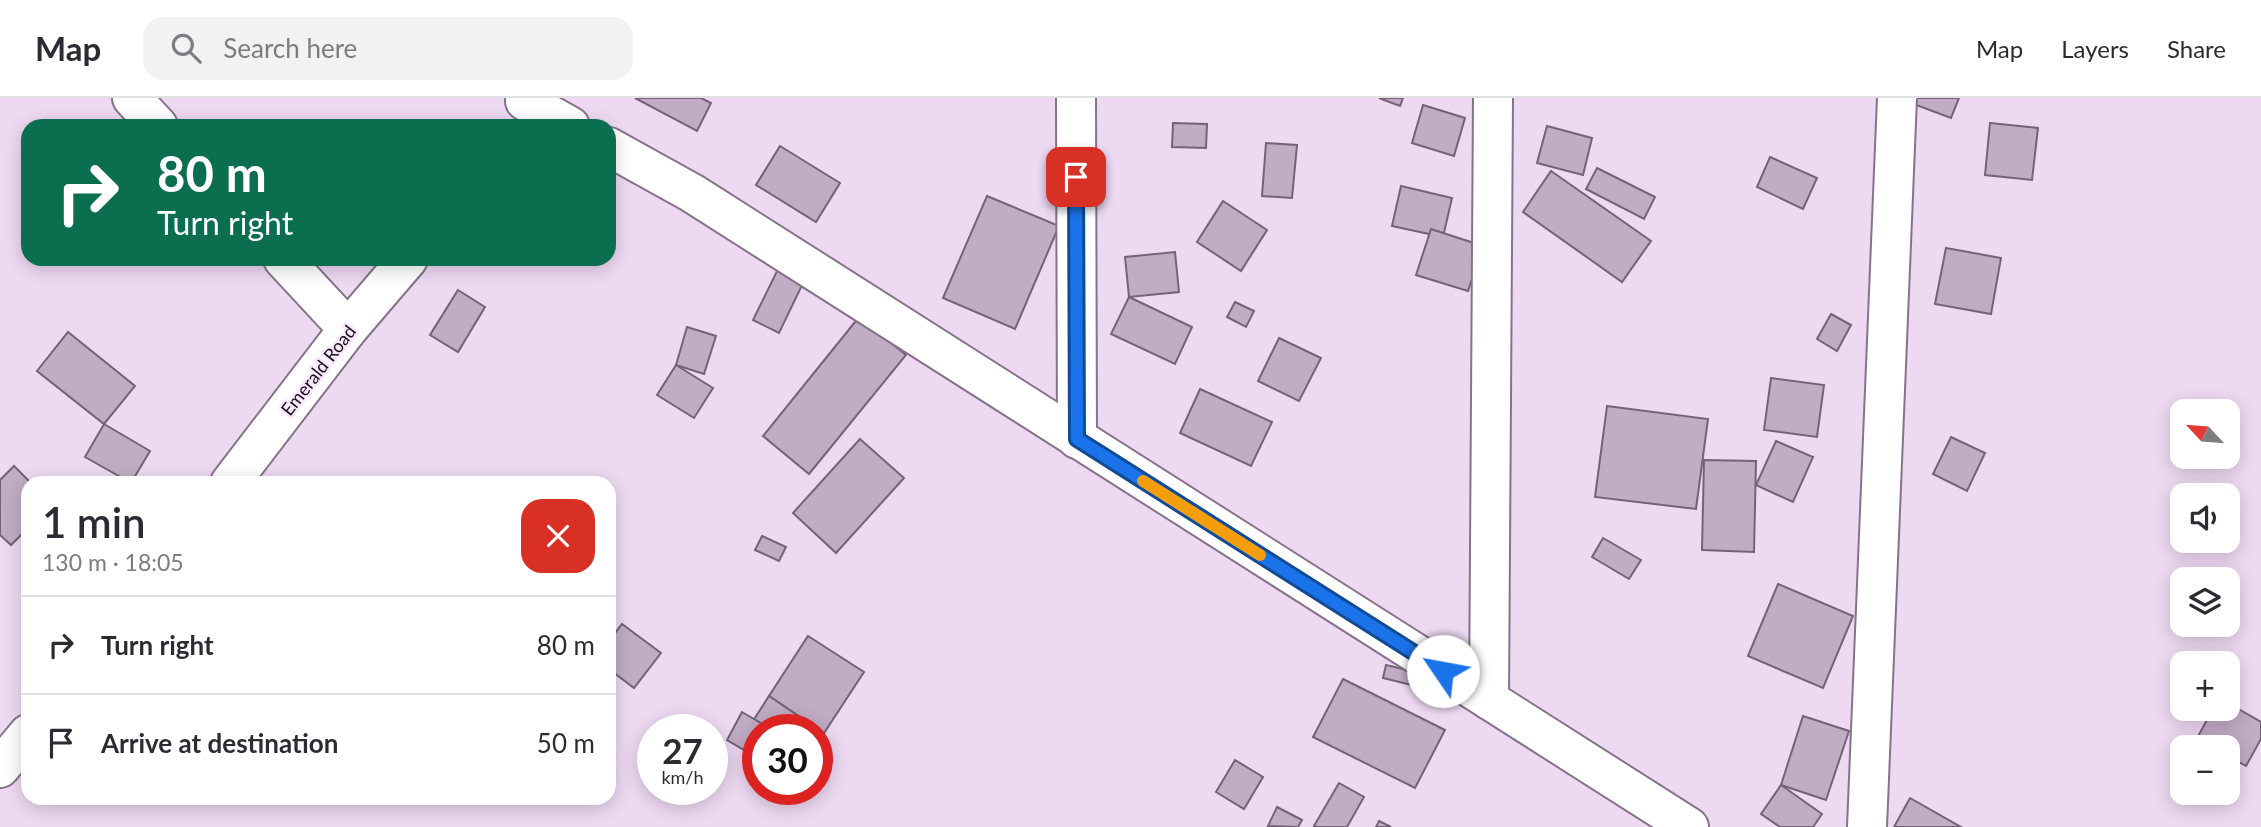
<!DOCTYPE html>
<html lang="en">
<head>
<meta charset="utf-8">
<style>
	body { margin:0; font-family:Lato,sans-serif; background:#f2f2f3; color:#2b2b33; height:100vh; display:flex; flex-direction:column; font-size:26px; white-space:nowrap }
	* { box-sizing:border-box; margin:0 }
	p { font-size:23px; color:#7c7c81 }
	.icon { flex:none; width:38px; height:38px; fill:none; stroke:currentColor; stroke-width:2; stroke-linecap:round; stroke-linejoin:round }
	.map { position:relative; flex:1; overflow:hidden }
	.details { position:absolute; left:21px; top:378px; width:595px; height:329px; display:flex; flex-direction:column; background:#fff; border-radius:21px; box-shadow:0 4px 18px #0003 }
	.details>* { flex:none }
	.top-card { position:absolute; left:21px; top:21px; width:595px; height:147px; border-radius:21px; box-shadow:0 4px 18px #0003; background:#0b6e4f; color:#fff; overflow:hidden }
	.needle { width:46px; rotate:296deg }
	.buttons { position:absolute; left:2170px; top:301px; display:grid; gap:14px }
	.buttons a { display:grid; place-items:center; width:70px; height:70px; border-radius:14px; background:#fff; box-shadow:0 4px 18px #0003; font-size:35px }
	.speed { position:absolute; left:637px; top:616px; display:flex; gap:14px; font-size:35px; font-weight:700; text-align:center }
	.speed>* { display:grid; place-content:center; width:91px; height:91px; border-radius:50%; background:#fff; box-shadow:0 4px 18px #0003; line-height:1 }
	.speed small { font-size:18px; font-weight:400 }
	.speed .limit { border:10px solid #d22; background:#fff; color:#111 }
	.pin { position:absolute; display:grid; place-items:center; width:60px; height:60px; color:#fff; margin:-30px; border-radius:14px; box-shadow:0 4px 10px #0006 }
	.me { position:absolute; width:77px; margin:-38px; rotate:303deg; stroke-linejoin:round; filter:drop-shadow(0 0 5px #0008) }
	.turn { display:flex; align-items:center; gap:24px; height:147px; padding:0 21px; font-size:32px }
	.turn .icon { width:91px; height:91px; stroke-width:2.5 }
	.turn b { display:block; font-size:49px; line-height:60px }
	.round { display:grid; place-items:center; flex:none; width:74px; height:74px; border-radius:21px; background:#f2f2f3 }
	.head { display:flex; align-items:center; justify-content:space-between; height:119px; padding:0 21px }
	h1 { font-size:42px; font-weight:600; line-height:52px }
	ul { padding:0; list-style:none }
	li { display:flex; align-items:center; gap:21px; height:98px; padding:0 21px; border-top:2px solid #e1e1e2 }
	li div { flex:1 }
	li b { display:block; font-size:26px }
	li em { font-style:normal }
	header { display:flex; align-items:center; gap:42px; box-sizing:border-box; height:98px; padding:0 35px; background:#fff; border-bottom:2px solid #e1e1e2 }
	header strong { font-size:33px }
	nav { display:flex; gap:38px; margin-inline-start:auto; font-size:24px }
	.search { width:490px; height:63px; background:#f2f2f3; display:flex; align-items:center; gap:18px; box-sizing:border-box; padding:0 24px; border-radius:21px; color:#7c7c81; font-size:26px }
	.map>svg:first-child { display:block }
	.building { fill:#c1acc5; stroke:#756279; stroke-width:2 }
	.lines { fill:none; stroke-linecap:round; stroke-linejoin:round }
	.minor-casing { stroke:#86738a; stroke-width:42 }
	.minor { stroke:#fff; stroke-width:38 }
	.route-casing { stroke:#114b97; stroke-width:18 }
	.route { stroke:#1a73e8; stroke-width:12 }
	.slow { stroke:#f59e0b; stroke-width:12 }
	.labels { text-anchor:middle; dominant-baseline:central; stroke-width:5; stroke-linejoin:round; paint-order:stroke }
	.street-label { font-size:18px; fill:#160f17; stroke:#f9e8fd }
</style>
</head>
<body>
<header>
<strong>Map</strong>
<div class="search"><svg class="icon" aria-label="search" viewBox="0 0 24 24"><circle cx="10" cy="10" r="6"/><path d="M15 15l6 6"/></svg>Search here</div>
<nav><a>Map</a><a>Layers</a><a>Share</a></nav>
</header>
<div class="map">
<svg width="2261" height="729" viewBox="0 0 2261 729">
	<rect width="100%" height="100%" fill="#eed9f3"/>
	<!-- building -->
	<g class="building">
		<path d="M635 0H701L711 5 697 33Z"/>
		<path d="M1379 0H1403L1400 8Z"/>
		<path d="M1910 0H1959L1951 20 1908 4Z"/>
		<path d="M1423 7 1465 20 1454 58 1412 45Z"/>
		<path d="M1173 25 1207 26 1206 50 1172 49Z"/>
		<path d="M1990 25 2038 30 2032 82 1985 77Z"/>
		<path d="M1547 28 1592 40 1583 77 1537 65Z"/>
		<path d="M1266 45 1297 47 1292 100 1262 98Z"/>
		<path d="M780 48 840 85 816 124 756 87Z"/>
		<path d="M1770 59 1817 80 1803 111 1757 89Z"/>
		<path d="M1597 70 1655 99 1644 121 1586 91Z"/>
		<path d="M1551 73 1651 143 1622 184 1523 114Z"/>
		<path d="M1401 88 1452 100 1443 139 1392 128Z"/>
		<path d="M987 98 1059 128 1015 231 943 200Z"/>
		<path d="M1223 103 1267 132 1241 173 1197 144Z"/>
		<path d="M1431 131 1483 148 1468 193 1416 177Z"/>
		<path d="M1946 150 2001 160 1991 216 1935 206Z"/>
		<path d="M1175 154 1179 194 1129 199 1125 159Z"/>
		<path d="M779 169 805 181 779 235 753 222Z"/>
		<path d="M458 192 485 209 458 254 430 237Z"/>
		<path d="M1129 199 1192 229 1175 266 1111 236Z"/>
		<path d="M1235 204 1254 213 1246 229 1227 219Z"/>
		<path d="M1831 216 1851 227 1837 253 1817 241Z"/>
		<path d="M859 219 906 257 809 376 763 338Z"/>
		<path d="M687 229 716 238 704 276 676 267Z"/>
		<path d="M68 234 135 288 104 326 37 273Z"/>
		<path d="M1279 240 1321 260 1299 303 1258 283Z"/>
		<path d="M676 267 713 290 694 320 657 297Z"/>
		<path d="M1771 280 1824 287 1817 339 1764 332Z"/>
		<path d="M1200 291 1272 324 1251 368 1180 335Z"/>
		<path d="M1607 308 1708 321 1696 411 1595 399Z"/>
		<path d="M104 326 150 353 131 385 85 359Z"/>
		<path d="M1951 339 1985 355 1967 393 1933 376Z"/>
		<path d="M860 341 904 380 836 455 793 415Z"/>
		<path d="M1776 343 1813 359 1793 404 1756 387Z"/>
		<path d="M1704 362 1756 363 1754 454 1702 452Z"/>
		<path d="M14 368 31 385H28V430L11 447 0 437V382Z"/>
		<path d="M762 438 786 449 779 463 755 452Z"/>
		<path d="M1603 440 1641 462 1629 481 1592 459Z"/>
		<path d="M1778 486 1853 518 1823 590 1748 558Z"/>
		<path d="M622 526 661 555 634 590 609 571V543Z"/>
		<path d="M808 538 864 574 824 635 769 598Z"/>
		<path d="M1386 567 1424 576 1420 589 1383 580Z"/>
		<path d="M1343 581 1445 632 1415 690 1313 639Z"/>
		<path d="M769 598 819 632 817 635V632H759L751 626Z"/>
		<path d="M2228 605 2261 624V641L2246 668 2228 658V649H2213L2197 640 2213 611H2228Z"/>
		<path d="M742 614 766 628 764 632H758V643L751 656 727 642Z"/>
		<path d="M1803 618 1849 633 1826 702 1781 687Z"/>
		<path d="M1235 662 1263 679 1244 711 1216 694Z"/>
		<path d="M1339 685 1364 699 1347 729H1317L1314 728Z"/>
		<path d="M1781 687 1822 716 1813 729H1780L1761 716Z"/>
		<path d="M1910 700 1961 729H1894Z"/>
		<path d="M1277 709 1302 722 1298 729 1268 728Z"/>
		<path d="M1379 723 1391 729H1376Z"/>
	</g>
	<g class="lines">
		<!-- minor casing -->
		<g class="minor-casing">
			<g id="minor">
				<path d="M132 0 158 28"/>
				<path d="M1076 0 1077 341"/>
				<path d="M525 3 570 28"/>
				<path d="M609 49 692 95 1689 729"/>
				<path d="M283 161 348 231"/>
				<path d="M230 385 348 231 408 161"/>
				<path d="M1489 602 1493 0"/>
				<path d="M0 670 28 636"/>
				<path d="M1867 729 1897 0"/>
			</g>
		</g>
		<!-- minor -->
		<use href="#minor" class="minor"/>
	</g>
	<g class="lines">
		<!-- route casing -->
		<g class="route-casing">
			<path id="route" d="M1076 79 1077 341 1443 573"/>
		</g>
		<!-- route -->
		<use href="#route" class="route"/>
		<!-- slow -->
		<path class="slow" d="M1143 383 1260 457"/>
	</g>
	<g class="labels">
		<!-- street labels -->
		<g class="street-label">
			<text transform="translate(318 272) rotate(-52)">Emerald Road</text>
		</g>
	</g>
</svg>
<div class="buttons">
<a><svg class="needle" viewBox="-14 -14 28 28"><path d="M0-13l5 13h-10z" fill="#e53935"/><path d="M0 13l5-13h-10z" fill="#7c7c81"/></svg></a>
<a><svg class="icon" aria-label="sound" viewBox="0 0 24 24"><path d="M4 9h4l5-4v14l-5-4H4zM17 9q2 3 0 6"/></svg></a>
<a><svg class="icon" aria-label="layers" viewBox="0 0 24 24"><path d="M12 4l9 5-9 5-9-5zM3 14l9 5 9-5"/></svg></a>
<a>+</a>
<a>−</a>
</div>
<div class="speed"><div>27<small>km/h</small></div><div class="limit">30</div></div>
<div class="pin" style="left:1076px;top:79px;background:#d93025"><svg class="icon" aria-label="arrive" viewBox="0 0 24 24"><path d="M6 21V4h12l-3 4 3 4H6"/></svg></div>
<svg class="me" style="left:1443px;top:573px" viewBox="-20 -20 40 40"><circle r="19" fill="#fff"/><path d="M0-13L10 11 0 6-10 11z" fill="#1a73e8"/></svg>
<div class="top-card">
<div class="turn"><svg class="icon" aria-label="right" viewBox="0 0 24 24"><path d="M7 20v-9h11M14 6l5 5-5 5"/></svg><div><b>80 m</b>Turn right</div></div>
</div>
<section class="details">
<div class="head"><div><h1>1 min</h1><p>130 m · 18:05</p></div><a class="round" style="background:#d93025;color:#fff"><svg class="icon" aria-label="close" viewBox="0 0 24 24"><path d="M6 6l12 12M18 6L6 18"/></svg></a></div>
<ul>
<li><svg class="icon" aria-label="right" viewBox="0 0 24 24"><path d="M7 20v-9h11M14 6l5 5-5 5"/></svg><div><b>Turn right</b></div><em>80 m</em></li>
<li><svg class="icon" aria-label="arrive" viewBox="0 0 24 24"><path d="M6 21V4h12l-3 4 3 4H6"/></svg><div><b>Arrive at destination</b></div><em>50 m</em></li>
</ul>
</section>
</div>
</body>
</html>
